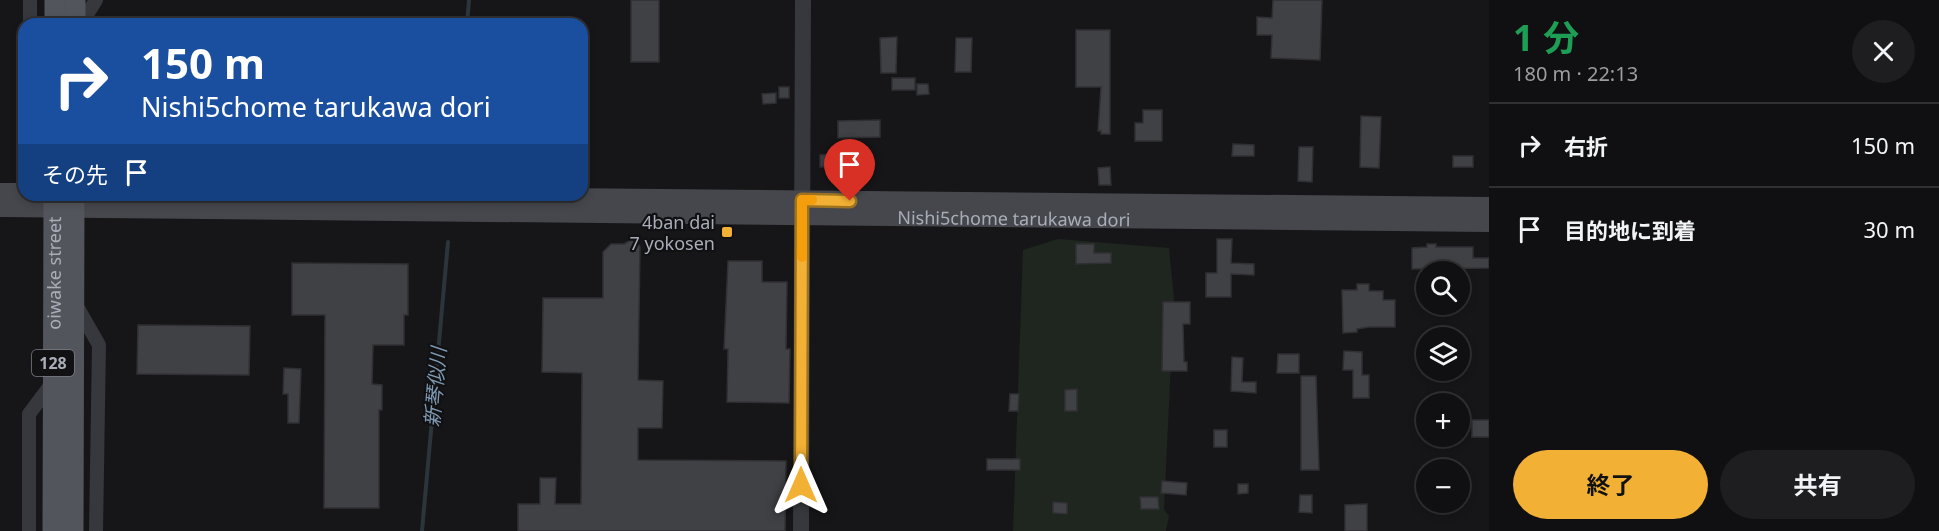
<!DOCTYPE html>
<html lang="ja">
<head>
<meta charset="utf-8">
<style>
	body { margin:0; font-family:"Noto Sans","Noto Sans JP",sans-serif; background:#1e1e20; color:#f1f3f6; height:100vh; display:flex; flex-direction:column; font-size:22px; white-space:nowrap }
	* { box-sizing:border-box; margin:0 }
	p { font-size:20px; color:#9c9d9f }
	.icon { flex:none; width:33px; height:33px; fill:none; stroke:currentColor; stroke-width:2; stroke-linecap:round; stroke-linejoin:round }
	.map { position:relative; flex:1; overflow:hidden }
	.details { display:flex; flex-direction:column; background:#101012; width:450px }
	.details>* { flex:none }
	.guide { position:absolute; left:18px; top:18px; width:570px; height:183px; border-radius:18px; box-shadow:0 3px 9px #0003,0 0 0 2px #303032; background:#1a4fa0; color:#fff; overflow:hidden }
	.buttons { position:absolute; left:1416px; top:261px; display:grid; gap:12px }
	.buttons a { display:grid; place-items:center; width:54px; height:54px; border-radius:50%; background:#101012; box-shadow:0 3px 9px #0003,0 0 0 2px #303032; font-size:30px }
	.pin { position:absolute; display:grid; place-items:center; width:51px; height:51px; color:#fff; margin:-62px -26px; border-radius:50% 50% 50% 0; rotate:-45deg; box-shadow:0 0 6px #0007 }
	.pin .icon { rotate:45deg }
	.me { position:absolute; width:66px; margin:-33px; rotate:0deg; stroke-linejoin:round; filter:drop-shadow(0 0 4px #0008) }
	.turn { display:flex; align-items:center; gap:21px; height:126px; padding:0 24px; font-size:27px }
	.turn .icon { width:78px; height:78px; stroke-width:2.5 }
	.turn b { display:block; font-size:42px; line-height:51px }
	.then { display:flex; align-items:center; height:57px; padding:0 24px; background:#0003; gap:12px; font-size:22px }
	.round { display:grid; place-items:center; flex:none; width:63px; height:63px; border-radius:32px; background:#1e1e20 }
	.headline { display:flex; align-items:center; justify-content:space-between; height:102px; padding:0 24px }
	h1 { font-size:36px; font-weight:700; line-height:45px; color:#1e9e55 }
	.action { display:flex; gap:12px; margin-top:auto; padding:12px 24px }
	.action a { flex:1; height:69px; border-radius:36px; background:#f2b134; color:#111; font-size:24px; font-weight:700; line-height:69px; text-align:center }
	.action a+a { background:#1e1e20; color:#f1f3f6 }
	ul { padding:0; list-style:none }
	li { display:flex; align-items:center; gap:18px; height:84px; padding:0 24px; border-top:2px solid #303032 }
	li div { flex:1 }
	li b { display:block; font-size:22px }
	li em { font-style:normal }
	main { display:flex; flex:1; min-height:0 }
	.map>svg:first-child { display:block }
	.green { fill:#1e261f }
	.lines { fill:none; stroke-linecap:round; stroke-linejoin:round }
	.stream { stroke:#2c353c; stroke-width:4 }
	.building { fill:#404145; stroke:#303034; stroke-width:1.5 }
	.minor { stroke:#37383d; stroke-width:14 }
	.tertiary { stroke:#37383d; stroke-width:16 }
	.secondary { stroke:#45474d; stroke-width:18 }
	.primary { stroke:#53555c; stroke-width:21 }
	.route-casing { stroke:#9d7322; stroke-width:15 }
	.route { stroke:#f2b134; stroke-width:10 }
	.slow { stroke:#f59e0b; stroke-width:10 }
	.poi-dot { fill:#f2b134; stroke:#111113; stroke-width:2 }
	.labels { text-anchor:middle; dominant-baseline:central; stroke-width:4.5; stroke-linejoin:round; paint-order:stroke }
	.shield { fill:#111113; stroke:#7b7e86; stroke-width:1.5 }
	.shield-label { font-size:16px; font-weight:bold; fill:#a8adb8 }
	.street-label { font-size:18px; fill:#a8adb8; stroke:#111113 }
	.poi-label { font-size:18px; fill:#a8adb8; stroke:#111113; text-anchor:end }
	.water-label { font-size:20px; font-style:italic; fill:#7f9bb3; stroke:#111113 }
</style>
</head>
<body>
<main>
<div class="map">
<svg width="1489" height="531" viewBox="0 0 1489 531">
	<rect width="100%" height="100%" fill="#161618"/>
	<!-- green -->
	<path class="green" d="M1058 239 1169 248 1174 299 1164 509 1169 516 1166 531H1013L1023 250Z"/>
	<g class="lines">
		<!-- stream -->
		<g class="stream">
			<path d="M467 24 469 0"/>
			<path d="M422 531 448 242"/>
		</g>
	</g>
	<!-- building -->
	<g class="building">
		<rect x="631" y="0" width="28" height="62"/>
		<path d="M1273 0H1322L1320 60 1271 58 1272 35H1257V17L1272 18Z"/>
		<path d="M1076 30H1110V134H1101V131H1098L1101 87H1076Z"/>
		<path d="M897 37 896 73H881L880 38Z"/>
		<path d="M956 38H972L971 72H955Z"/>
		<rect x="892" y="78" width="23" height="12"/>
		<path d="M917 84H928L929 94 917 95Z"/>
		<rect x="779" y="87" width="10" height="11"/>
		<path d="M776 93V103L763 104 762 94Z"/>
		<path d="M1143 110H1162V141H1135V123H1143Z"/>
		<path d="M1361 116 1381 117 1379 168 1360 167Z"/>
		<path d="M880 120V137L838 138V121Z"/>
		<path d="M1233 144 1254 145V156H1232Z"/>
		<path d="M1299 147H1313L1312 182 1298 181Z"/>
		<path d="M837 154V167H820V155Z"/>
		<rect x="1453" y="156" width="20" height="11"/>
		<path d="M1110 167 1111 185H1099L1098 168Z"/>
		<path d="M1217 239H1232L1231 263 1254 264V275L1231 274V297H1206V273H1217Z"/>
		<path d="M631 240H636L640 247 638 380 663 381 662 428H638V460L786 461 785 531H518V504H540V478H556L555 504H581L582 373 542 372 543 298H603V252L611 244H624Z"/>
		<path d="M1076 244H1094V253H1111V263L1076 264Z"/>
		<path d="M1427 244H1436V247H1473V258H1489V268L1412 269V248L1427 247Z"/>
		<path d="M728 261H762V282H787L786 349H790L789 403 727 402 728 349H724Z"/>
		<path d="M292 263 408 264V315H404V345H373L372 384 382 385V410H379V508H324L325 315H292Z"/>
		<path d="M1357 284H1369V291H1383V300H1395V327H1369L1357 329V332L1343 333 1342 290H1357Z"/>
		<path d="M1163 302H1190V324H1183L1184 362H1187V371H1162Z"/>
		<path d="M138 325 250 326 249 375 137 374Z"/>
		<path d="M1344 351 1362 352V375H1369V398H1353V370H1343Z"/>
		<path d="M1278 354H1299V373H1277Z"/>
		<path d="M1232 357 1243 358 1242 382H1256V393L1231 391Z"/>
		<path d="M284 368 301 369 299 423H288V394H283Z"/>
		<path d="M1301 376H1316L1319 470H1301Z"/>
		<path d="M1077 389V411H1065V390Z"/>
		<path d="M1010 394H1019L1018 411H1009Z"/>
		<rect x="1472" y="420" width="17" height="17"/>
		<rect x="1214" y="430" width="13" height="17"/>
		<rect x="987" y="459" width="33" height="11"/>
		<path d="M1162 481 1187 483 1186 495 1161 493Z"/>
		<path d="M1238 484H1248V493L1238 494Z"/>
		<path d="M1300 495H1312V513L1299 512Z"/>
		<path d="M1140 497H1158L1159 509H1141Z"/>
		<path d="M1053 502 1067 503V514L1053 513Z"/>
		<path d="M1367 504V531H1345V505Z"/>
	</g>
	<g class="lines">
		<!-- minor -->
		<g class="minor">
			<path d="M30 24V0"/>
			<path d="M81 24 96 0"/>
			<path d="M75 303 99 345 96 531"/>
			<path d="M29 531V414L53 382"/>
		</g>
		<!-- tertiary -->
		<path class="tertiary" d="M801 531 803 0"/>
		<!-- secondary -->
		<g class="secondary">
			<path d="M0 192H24"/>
			<path d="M362 195 1489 206"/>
			<path id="s1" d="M0 208 1489 223"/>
		</g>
		<!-- primary -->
		<g class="primary">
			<path d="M55 24V0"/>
			<path d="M75 24V0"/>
			<path id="s2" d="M53 531 54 195"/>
			<path d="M73 531 74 195"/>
		</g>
	</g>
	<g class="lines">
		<!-- route casing -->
		<g class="route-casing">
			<path id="route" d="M801 485 802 200 850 201"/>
		</g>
		<!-- route -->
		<use href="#route" class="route"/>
		<!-- slow -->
		<path class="slow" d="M802 257V200H812"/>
	</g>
	<!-- markers -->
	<rect class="poi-dot" x="721" y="226" width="12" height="12" rx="3"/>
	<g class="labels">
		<!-- shield labels -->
		<rect class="shield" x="32" y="350" width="42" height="26" rx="4.5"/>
		<g class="shield-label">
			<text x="53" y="363">128</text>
		</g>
		<!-- street labels -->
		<g class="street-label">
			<text stroke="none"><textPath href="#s1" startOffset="1014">Nishi5chome tarukawa dori</textPath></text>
			<text stroke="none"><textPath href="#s2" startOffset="258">oiwake street</textPath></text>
		</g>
		<!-- poi labels -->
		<g class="poi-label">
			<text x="715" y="222">4ban dai<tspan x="715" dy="21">7 yokosen</tspan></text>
		</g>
		<!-- water labels -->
		<g class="water-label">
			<text transform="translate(435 387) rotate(-85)">新琴似川</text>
		</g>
	</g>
</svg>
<div class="buttons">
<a><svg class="icon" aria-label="search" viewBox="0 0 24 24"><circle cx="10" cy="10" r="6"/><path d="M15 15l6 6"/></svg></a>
<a><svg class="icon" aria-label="layers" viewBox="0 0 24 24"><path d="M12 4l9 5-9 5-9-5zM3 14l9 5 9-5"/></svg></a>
<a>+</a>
<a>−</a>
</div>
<div class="pin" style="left:850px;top:201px;background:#d93025"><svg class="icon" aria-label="arrive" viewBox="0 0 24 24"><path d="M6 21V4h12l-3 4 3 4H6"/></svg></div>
<svg class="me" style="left:801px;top:485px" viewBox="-20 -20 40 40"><path d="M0-17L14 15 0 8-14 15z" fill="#f2b134" stroke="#fff" stroke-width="4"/></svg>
<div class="guide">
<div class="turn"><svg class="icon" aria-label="right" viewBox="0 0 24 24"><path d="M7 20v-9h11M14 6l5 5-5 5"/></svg><div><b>150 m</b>Nishi5chome tarukawa dori</div></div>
<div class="then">その先<svg class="icon" aria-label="arrive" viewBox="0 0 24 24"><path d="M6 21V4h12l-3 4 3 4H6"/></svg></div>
</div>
</div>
<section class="details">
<div class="headline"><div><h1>1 分</h1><p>180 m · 22:13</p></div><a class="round"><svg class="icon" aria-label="close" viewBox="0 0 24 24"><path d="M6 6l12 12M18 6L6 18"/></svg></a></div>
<ul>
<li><svg class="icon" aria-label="right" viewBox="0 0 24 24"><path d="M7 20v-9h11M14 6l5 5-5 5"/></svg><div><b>右折</b></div><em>150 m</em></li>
<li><svg class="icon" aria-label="arrive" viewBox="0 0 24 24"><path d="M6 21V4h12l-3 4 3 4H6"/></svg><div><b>目的地に到着</b></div><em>30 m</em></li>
</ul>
<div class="action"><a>終了</a><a>共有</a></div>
</section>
</main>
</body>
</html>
